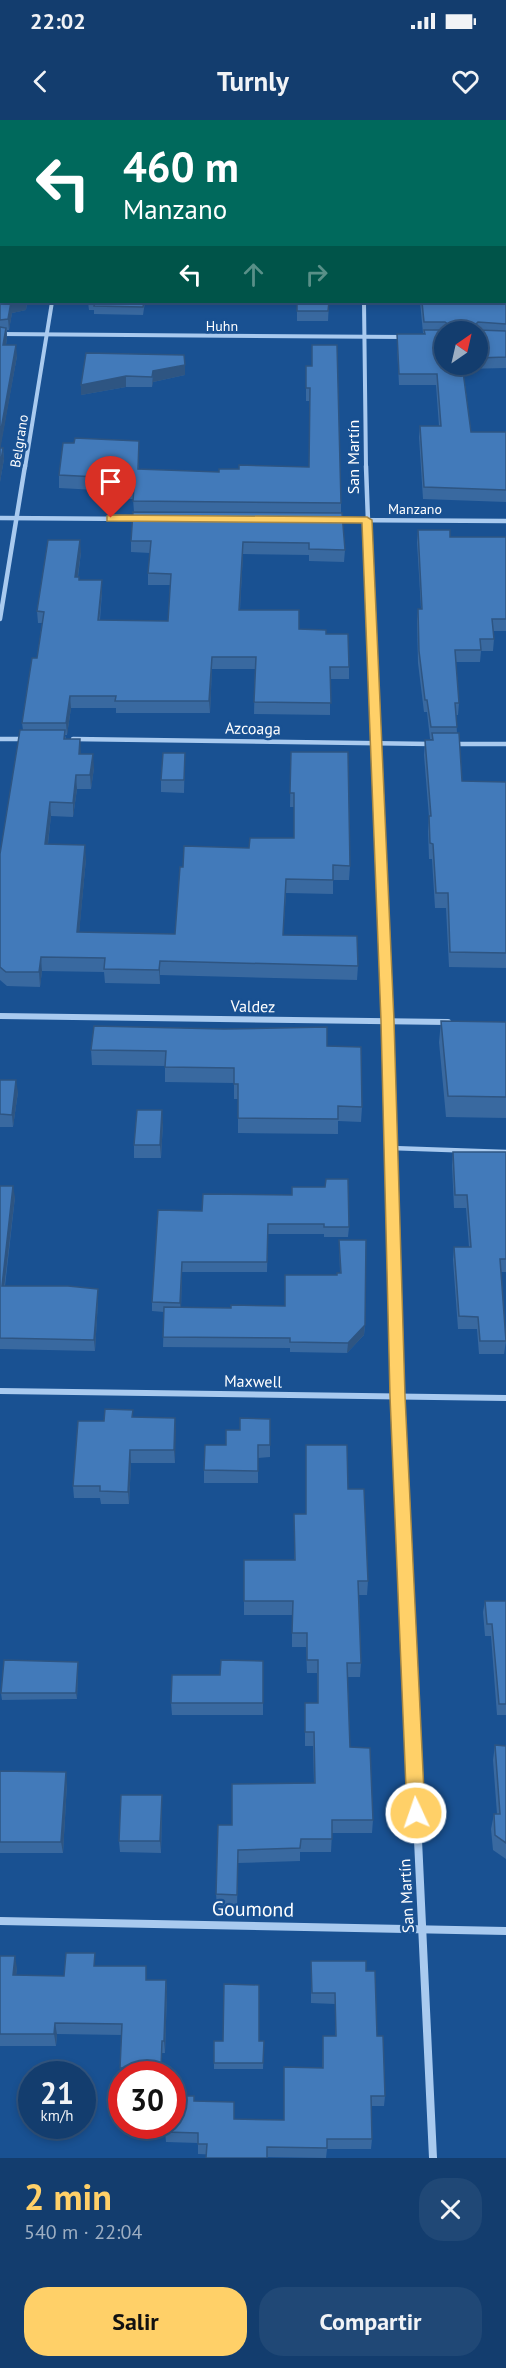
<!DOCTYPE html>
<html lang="es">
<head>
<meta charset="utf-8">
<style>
	body { margin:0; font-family:"PT Sans",sans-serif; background:#204876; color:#f1f3f6; height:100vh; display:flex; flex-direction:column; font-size:22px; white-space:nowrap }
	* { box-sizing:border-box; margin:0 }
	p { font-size:20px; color:#9daec2 }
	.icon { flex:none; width:33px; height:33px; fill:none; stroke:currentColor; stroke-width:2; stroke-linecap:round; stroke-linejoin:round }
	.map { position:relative; height:2038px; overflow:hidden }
	.drawer { display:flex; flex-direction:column; background:#133d6e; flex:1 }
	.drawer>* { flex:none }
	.guide { position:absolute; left:0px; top:0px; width:507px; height:183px; box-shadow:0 3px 9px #0003,0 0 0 2px #325681; background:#00695c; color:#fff; overflow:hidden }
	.needle { width:39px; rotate:34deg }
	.fabs { position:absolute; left:434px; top:201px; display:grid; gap:12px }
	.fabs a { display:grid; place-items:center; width:54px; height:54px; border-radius:50%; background:#133d6e; box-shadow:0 3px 9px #0003,0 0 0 2px #325681; font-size:30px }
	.speed { position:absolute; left:18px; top:1941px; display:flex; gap:12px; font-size:30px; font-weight:700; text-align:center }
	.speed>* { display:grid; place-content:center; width:78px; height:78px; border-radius:50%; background:#133d6e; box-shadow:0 3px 9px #0003,0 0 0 2px #325681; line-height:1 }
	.speed small { font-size:15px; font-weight:400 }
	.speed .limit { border:9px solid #d22; background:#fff; color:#111 }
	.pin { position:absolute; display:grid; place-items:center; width:51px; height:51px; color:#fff; margin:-62px -26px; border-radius:50% 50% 50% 0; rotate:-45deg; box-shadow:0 0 6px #0007 }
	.pin .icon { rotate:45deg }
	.me { position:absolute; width:66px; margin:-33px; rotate:357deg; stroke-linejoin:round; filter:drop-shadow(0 0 4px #0008) }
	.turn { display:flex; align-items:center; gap:21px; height:126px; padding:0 24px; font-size:27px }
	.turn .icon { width:78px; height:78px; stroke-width:2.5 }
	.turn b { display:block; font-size:42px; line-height:51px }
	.lanes { display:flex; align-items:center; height:57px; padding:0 24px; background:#0003; justify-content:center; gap:30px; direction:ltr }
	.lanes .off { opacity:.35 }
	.round { display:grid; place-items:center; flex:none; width:63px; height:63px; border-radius:24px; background:#204876 }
	.summary { display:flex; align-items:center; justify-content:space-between; height:102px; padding:0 24px }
	h1 { font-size:36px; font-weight:600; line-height:45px; color:#ffd068 }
	.button { display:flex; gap:12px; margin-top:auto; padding:12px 24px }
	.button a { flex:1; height:69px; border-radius:24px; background:#ffd068; color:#111; font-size:24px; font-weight:600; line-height:69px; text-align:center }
	.button a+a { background:#204876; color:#f1f3f6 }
	.status { display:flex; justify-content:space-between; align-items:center; height:42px; padding:0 30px; background:#133d6e; direction:ltr }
	.status svg { height:16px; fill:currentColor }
	header { display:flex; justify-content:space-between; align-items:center; height:78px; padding:0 24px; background:#133d6e; font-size:27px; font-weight:600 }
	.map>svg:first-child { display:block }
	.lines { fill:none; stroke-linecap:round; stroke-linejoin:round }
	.service { stroke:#a9caef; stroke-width:4.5 }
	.minor-far3 { stroke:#a9caef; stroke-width:4 }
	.minor-far2 { stroke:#a9caef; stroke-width:4.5 }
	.minor-far1 { stroke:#a9caef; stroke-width:6 }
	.minor { stroke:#a9caef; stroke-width:8 }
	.wall { fill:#3969a0; fill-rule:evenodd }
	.shaded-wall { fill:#2e5582 }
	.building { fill:#427aba; stroke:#2e5582; stroke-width:1.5 }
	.route { fill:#ffd068; stroke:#a68744; stroke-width:1.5 }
	.labels { text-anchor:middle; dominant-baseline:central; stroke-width:5; stroke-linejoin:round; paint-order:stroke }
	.far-street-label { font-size:14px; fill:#fff; stroke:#195192 }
	.street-label { font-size:16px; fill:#fff; stroke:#195192 }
	.near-street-label { font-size:20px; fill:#fff; stroke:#195192 }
</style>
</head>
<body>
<div class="status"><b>22:02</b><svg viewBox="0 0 49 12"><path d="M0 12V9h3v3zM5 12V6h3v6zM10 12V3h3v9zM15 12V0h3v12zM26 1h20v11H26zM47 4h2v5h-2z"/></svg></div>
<header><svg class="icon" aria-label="back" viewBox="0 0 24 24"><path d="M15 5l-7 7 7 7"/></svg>Turnly<svg class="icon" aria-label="heart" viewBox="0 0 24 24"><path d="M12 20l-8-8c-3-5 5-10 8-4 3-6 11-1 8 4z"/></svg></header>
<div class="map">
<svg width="506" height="2038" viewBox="0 0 506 2038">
	<rect width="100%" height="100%" fill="#195192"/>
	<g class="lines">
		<!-- service -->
		<path class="service" d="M391 1028 506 1032"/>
		<!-- minor-far3 -->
		<g class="minor-far3">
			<path d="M364 182 366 348"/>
			<path d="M0 214 404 217"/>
			<path d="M25 348 52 182"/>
		</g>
		<!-- minor-far2 -->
		<g class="minor-far2">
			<path d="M366 346 382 786"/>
			<path d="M0 398 140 399"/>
			<path d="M337 400 506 401"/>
			<path d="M0 499 25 346"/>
			<path d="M0 619H26"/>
			<path d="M73 619 431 624"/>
			<path d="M454 624H506"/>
		</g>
		<!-- minor-far1 -->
		<g class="minor-far1">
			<path d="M382 784 400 1340"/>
			<path d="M0 896 448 902"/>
			<path d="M0 1271 506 1278"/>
		</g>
		<!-- minor -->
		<g class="minor">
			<path d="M400 1338 433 2038"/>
			<path d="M0 1801 506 1811"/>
		</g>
	</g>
	<!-- wall -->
	<g class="wall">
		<path d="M0 96 2 182H27L26 190 12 193 9 210H7V218L6 225 17 236 0 328H3L4 339 0 362Z"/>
		<path d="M506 163V248L463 249 471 312H506V382L423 379 419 317 420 306H439L436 265H399L397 225V214H424V213H423L420 182H506ZM477 212V244H444Z"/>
		<path d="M88 182H145L143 195 94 194V190H89Z"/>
		<path d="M297 182H329L328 201H297Z"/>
		<path d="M184 235 185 255 153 262 152 267H126L81 275V265Z"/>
		<path d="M306 246 341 383V393L345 430 344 442 309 441V435L243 434 240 490 299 509 326 514 349 547V559H330V595L254 594 255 549H212L210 593H116V588H71L67 615H65L66 619 81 634 94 648 91 669H77L73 697 51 696 48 724 86 739 79 812 175 814 183 747 249 728 294 718V687H290L291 632 350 746 349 760H333V774L286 773 283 815 358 846 357 860 160 855V864L105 863 104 852 42 851 40 867 7 866 0 860V734L23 610 22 603 37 538 42 503H38L37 491 81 432 78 457 79 460H102V472L100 500 168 501 170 465H148V453L150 433 131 432V421L134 392 133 379H116L115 371 59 368V355L139 321V349L219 352 239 349 309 347V281H306Z"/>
		<path d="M418 410 450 417H506V511H493L494 519 493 531H481L480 542H456L459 583 458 595H456L457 613 462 661 506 662V848L449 847 446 788H435L432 739H429L428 711 429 697 424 635 425 620H432V619H430L427 592H424L418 543 417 501 418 489H421L417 422Z"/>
		<path d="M185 633 184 673 161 672V660Z"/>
		<path d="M441 901 506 902V998L446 997 439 922Z"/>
		<path d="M327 926 362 987 361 1002 338 1001V1014L238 1013V979H234V963L165 962V946L92 945 91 930Z"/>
		<path d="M0 960 18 972 13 1007H0Z"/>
		<path d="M163 1003 161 1038H134V1025Z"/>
		<path d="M453 1032H506V1152H501L506 1221 504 1234H479L477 1209H458L453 1140 454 1127H469L466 1088H454L452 1045Z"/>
		<path d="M0 1063V1066L15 1077 5 1166 98 1181 95 1231 0 1229Z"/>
		<path d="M202 1091 349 1107 348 1117H324V1114H268L267 1152H182L181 1187 231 1188 284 1186 340 1153 339 1120 365 1205 364 1215 347 1233 290 1232V1228L163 1227 164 1192 152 1191V1182Z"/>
		<path d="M133 1290V1297L175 1298V1343H131L129 1384H101L100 1378H74L73 1366 104 1301Z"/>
		<path d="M270 1299V1337L258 1338V1363H204V1350L240 1310Z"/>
		<path d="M306 1325 348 1369 368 1461 367 1475H359L361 1543 360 1557H347L350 1627 373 1700 372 1713H332L331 1732H300V1741L238 1743 237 1788 217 1787 216 1774 232 1705 314 1663 313 1626H305V1583H318L317 1553H307L306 1527H292V1495H244V1440H294V1394H306Z"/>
		<path d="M485 1481H506V1595H497L491 1516H485L483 1492Z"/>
		<path d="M263 1541V1595H172L171 1583 220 1555Z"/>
		<path d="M78 1542V1548L77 1579 2 1580 1 1573Z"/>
		<path d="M495 1625 506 1626V1739L493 1730 491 1709 494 1694H497L493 1640Z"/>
		<path d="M0 1651 67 1663 63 1733H0Z"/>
		<path d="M162 1675V1687L161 1733 120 1732 119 1721Z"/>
		<path d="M0 1836 17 1848 16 1855 64 1856 96 1846 147 1860H166L167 1872 165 1933H162L161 1954H122V1959L120 1948 122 1915 57 1914 56 1926H0Z"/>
		<path d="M311 1841 366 1851 377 1916 385 1976 384 1986H371L372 2019 371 2029H327L326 2038 267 2037 198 2034V2023L166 2022 165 2012 194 1981 234 1999 284 2000 322 1948 323 1916H335V1884L311 1883Z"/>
		<path d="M214 1921H264L263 1949H214Z"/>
	</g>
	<!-- shaded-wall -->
	<g class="shaded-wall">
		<path d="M11 182H27L26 190 12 193 9 210 8 199Z"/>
		<path d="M6 208 7 218 4 236 3 225Z"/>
		<path d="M16 225 17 236 0 331V315Z"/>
		<path d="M185 245V255L153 262 152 267 153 251Z"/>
		<path d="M126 256V267L81 275V265Z"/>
		<path d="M3 328 4 339 0 362V346Z"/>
		<path d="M80 420 81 432 76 469 75 457Z"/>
		<path d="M243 422V434L239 501V490Z"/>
		<path d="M102 460V472L98 512V500Z"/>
		<path d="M212 537V549L210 593 209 581Z"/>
		<path d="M70 576 71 588 67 615 66 603Z"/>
		<path d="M80 619 81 633 79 647V634Z"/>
		<path d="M93 634 94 648 91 669 90 655Z"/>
		<path d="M76 655 77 669 73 697V683Z"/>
		<path d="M50 682 51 696 46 739 45 724Z"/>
		<path d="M85 725 86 739 78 826 77 812Z"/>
		<path d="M41 837 42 851 40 867 39 852Z"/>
		<path d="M160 841V864L159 850Z"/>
		<path d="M16 960 18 972 13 1007 12 995Z"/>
		<path d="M162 990 163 1003 161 1038 160 1025Z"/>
		<path d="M13 1066 15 1077 3 1177 2 1166Z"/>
		<path d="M182 1142V1152L181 1192 180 1183Z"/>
		<path d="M98 1169V1181L95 1231 94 1220Z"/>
		<path d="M365 1205 364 1215 347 1233 348 1223Z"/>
		<path d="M175 1298 176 1311 175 1343 174 1330Z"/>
		<path d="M130 1330 131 1343 129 1384 128 1372Z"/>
		<path d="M78 1542V1548L77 1579 76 1573Z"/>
		<path d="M66 1652 67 1663 63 1733 61 1722Z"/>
		<path d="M162 1675V1687L161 1733 160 1721Z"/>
		<path d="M15 1836 17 1848 15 1867 13 1855Z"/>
		<path d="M166 1860 167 1872 165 1933 164 1921Z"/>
		<path d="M55 1903 57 1914 56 1926 54 1914Z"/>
	</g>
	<!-- building -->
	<g class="building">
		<path d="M2 89V182H15H11L8 199 0 200V96Z"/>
		<path d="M506 163V204L478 202 474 206 478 210 506 211V237L477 238V212H444V244H462L471 312H506V370L424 367 420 306H441L437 254H399L397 214H425L424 210H445L449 205 445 202H424L422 182H506Z"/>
		<path d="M95 182H144L143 187 94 186Z"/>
		<path d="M297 182H329L328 191H297Z"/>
		<path d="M0 207 6 208 3 225H16L0 315Z"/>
		<path d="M312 225H337L341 383 133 381 134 367 115 366 116 358 59 355 63 323H74L75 318 139 321 138 349 219 352V349H239V345L309 347 310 268H306V246H312Z"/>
		<path d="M86 233 184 235 185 245 153 251 152 257 126 256 81 265Z"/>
		<path d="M0 328H3L0 346Z"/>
		<path d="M133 392 342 393 345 430 309 429V423L243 422 239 490H299V509L326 510V514H348L349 547H330L331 583 254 582 256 537H212L209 581H115L116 576H70L66 603H22L32 538H37L44 492 37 491 48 420H80L75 457H79V460H102L98 500 168 501 171 454 148 453 151 421H131Z"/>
		<path d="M418 410H450V417H506V499H492L494 519H480L481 530H455L459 583H455L457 607H431L427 580H425L419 531 418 489H422Z"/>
		<path d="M20 610H65L64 619H80L79 634H93L90 655H76L73 683 50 682 45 724 85 725 77 812 175 814 180 747H183L184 726 249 728 250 718H294V673H290L291 632H348L350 746 333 745V760L286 759 283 815 357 816 358 846 160 841 159 850 104 849 105 838 41 837 39 852H6L0 847V734Z"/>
		<path d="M432 613H459L462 661 506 662V833L450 832 448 773H436L433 724 430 723 429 696H431L425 620H433Z"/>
		<path d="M163 633H185L184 660H161Z"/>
		<path d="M441 901 506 902V977L448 976Z"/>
		<path d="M94 906 224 909 327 907V926L361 927 362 987 338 986V999L238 998V964H234V948L165 947 166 931 91 930Z"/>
		<path d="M0 960H16L12 995 0 994Z"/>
		<path d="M137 990H162L160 1025H134Z"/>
		<path d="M453 1032H506V1139H500L506 1221H480L478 1197 459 1196 454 1127H471L467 1075H455Z"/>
		<path d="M326 1059H348L349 1107H324V1104H268L267 1142H182L180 1183 152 1182 158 1090 202 1091 203 1074 292 1075V1067H325Z"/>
		<path d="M0 1066H13L2 1166H68L98 1169 94 1220 0 1218Z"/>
		<path d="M339 1120H366L365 1205 348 1223 290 1222V1218L163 1217 164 1187 231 1188V1185L285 1186V1155H337V1153H341Z"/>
		<path d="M105 1289 133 1290 132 1297 175 1298 174 1330H130L128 1372 100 1371V1366H73L78 1301H104Z"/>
		<path d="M240 1298 270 1299V1325H258V1351L204 1350 205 1325H226V1310H240Z"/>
		<path d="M306 1325H347L348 1369H364L368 1461H358L361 1543H347L350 1627 370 1628 373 1700H332V1719H301L300 1728 238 1730 237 1775 216 1774 218 1705H232V1664L315 1663 314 1612H305V1583H318V1540H307V1513H292L293 1481H244V1440H295L294 1394H306Z"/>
		<path d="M485 1481H506V1584H499L492 1504H487Z"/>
		<path d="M4 1540 78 1542 76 1573H1Z"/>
		<path d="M221 1540 263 1541V1583H171L172 1555H220Z"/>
		<path d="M495 1625 506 1626V1723L495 1715 494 1694H500Z"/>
		<path d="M0 1651 66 1652 61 1722H0Z"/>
		<path d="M121 1675H162L160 1721H119Z"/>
		<path d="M66 1833H95L94 1846H146V1860H166L164 1921H162L161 1948H120L122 1904 55 1903 54 1914H0V1836H15L13 1855 64 1856Z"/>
		<path d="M311 1841H366V1851H375L377 1916H383L385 1976H371L372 2019H327V2028L267 2027V2038H206L207 2024H198V2013L165 2012 166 2006H172V1976H194V1981L234 1982V1999L284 2000V1947L323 1948V1916H336L335 1873H312Z"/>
		<path d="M224 1864 259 1865V1921H264L263 1943H214V1921H223Z"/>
	</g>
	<!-- route -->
	<path class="route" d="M111 395 367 397 372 400 394 901 405 1276 425 1693 422 1699 416 1701 410 1699 407 1693 390 1276 381 901 362 403 107 401V396Z"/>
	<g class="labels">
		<!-- far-street labels -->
		<g class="far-street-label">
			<text x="222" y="206">Huhn</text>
			<text transform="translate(19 321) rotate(-81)">Belgrano</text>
			<text x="415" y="389">Manzano</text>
		</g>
		<!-- street labels -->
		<g class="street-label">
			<text transform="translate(353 337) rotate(-90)">San Martín</text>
			<text transform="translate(253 608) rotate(1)">Azcoaga</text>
			<text transform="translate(253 886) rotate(1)">Valdez</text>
			<text transform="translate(253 1261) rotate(1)">Maxwell</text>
			<text transform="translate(406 1776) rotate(-93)">San Martín</text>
		</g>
		<!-- near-street labels -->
		<g class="near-street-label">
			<text transform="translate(253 1789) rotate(1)">Goumond</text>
		</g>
	</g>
</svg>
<div class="fabs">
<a><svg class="needle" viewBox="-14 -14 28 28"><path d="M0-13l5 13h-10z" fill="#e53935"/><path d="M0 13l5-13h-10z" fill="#9daec2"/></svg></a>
</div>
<div class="speed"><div>21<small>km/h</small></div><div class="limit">30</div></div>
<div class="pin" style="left:111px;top:398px;background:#d93025"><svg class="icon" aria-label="arrive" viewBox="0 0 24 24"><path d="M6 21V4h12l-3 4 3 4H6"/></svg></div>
<svg class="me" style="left:416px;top:1693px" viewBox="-20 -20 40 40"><circle r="17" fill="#ffd068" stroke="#fff" stroke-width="3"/><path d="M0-11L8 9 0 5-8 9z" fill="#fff"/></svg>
<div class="guide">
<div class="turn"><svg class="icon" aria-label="left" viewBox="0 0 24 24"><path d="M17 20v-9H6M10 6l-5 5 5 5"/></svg><div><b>460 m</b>Manzano</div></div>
<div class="lanes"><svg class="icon" aria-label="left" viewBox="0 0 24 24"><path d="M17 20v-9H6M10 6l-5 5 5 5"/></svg><svg class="icon off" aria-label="ahead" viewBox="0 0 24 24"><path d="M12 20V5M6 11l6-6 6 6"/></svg><svg class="icon off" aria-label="right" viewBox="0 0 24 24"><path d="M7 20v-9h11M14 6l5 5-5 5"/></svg></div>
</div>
</div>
<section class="drawer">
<div class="summary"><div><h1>2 min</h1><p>540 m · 22:04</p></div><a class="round"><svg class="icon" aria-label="close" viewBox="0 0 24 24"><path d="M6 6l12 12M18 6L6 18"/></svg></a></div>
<div class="button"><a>Salir</a><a>Compartir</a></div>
</section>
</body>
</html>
